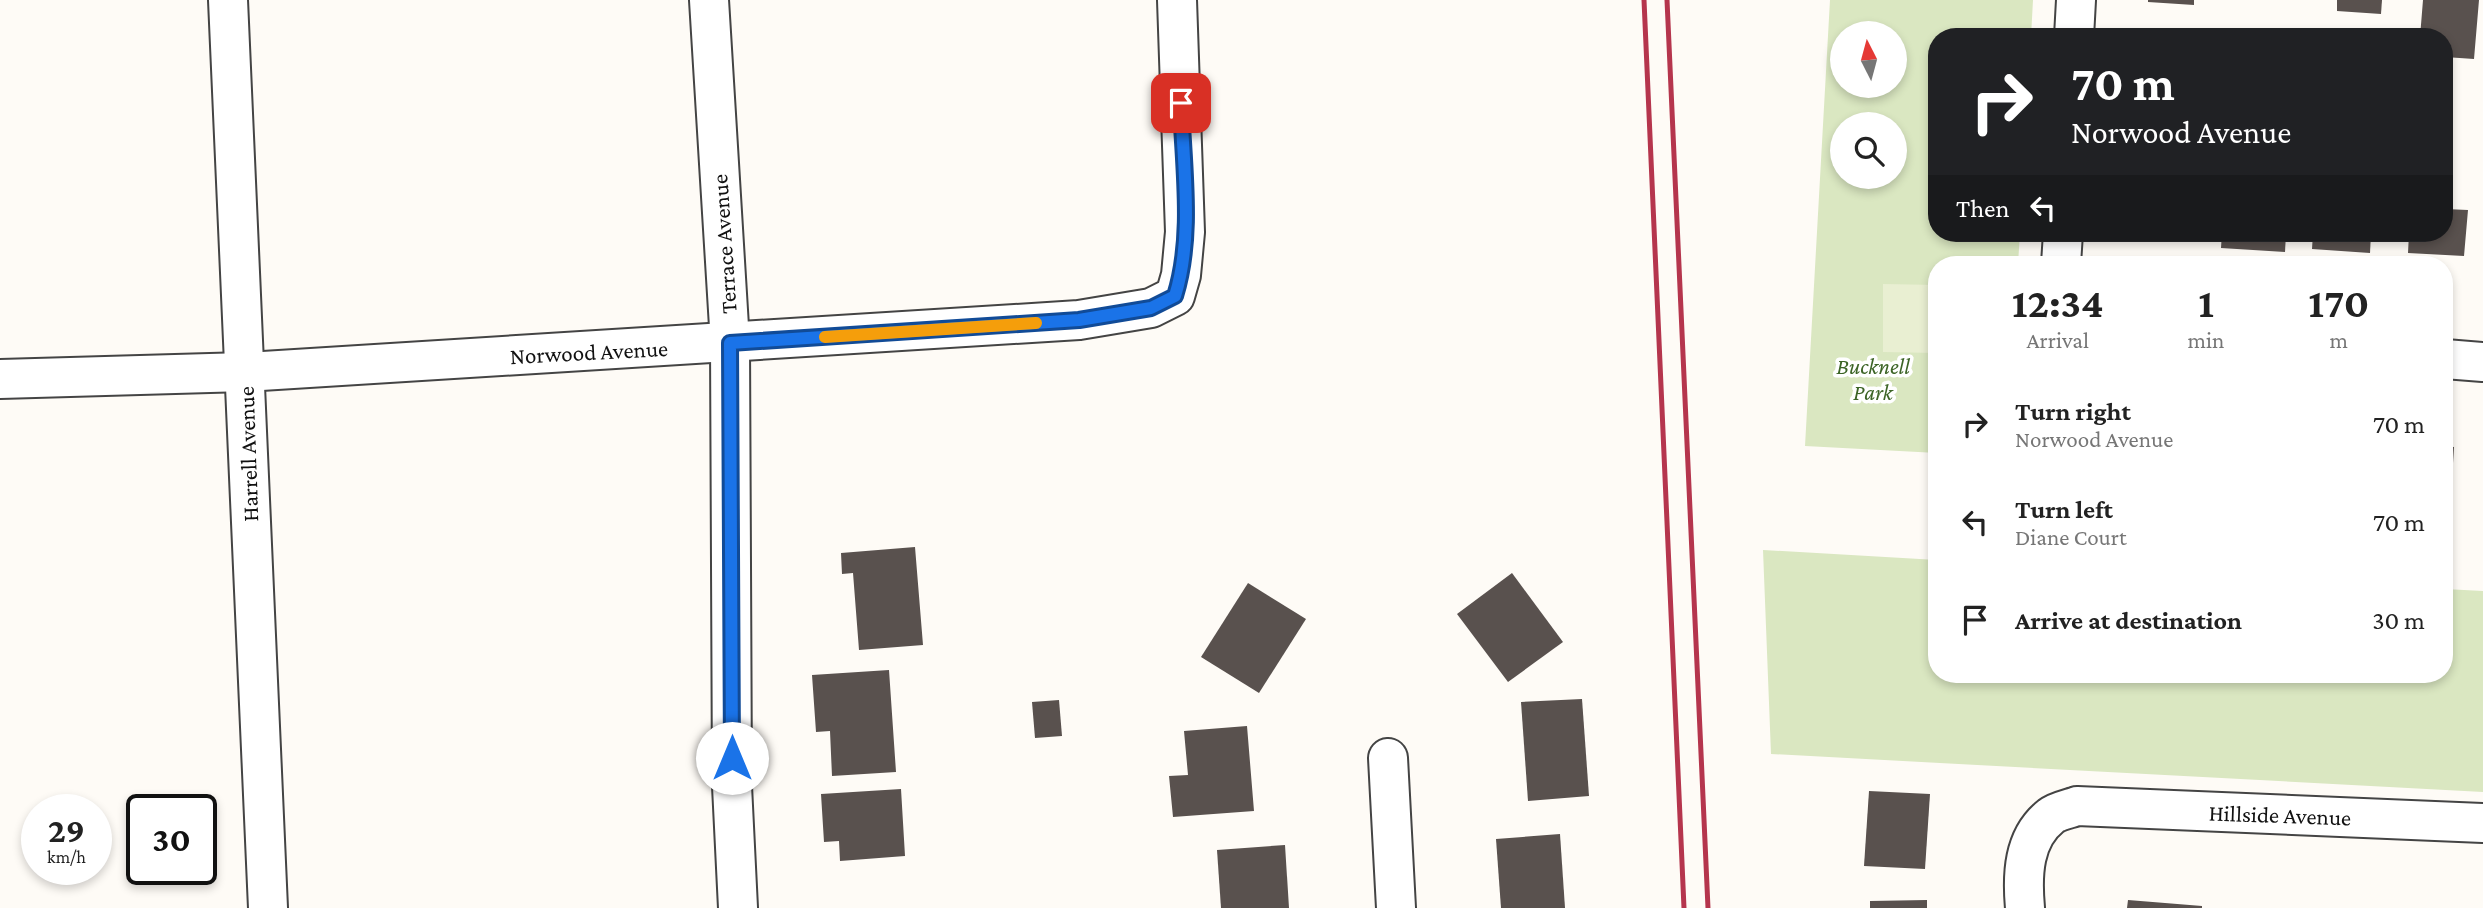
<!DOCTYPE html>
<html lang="en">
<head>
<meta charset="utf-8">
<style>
	body { margin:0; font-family:"Crimson Pro",serif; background:#f2f2f2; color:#222; height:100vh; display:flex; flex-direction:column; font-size:26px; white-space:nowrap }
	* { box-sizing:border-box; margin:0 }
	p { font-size:23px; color:#767676 }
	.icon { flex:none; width:38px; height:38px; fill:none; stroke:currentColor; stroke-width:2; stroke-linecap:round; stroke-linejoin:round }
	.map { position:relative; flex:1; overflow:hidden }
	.details { position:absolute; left:1928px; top:256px; width:525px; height:427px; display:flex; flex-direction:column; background:#fff; border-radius:28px; box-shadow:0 4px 10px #0003 }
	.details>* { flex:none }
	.banner { position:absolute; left:1928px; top:28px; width:525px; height:214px; border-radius:28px; box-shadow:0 4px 10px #0003; background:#202124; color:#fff; overflow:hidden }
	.needle { width:46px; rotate:354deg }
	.fabs { position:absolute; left:1830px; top:21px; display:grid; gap:14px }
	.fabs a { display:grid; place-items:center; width:77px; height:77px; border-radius:50%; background:#fff; box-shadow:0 4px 10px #0003; font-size:35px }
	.speed { position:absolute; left:21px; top:794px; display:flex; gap:14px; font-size:35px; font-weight:700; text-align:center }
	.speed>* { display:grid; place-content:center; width:91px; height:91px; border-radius:50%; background:#fff; box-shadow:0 4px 10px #0003; line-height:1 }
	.speed small { font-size:18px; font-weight:400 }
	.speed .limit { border:4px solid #111; border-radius:10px; background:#fff; color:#111 }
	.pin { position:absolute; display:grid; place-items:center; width:60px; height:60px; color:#fff; margin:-30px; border-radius:14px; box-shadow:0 4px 10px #0006 }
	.me { position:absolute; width:77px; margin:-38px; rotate:0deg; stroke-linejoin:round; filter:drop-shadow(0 0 5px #0008) }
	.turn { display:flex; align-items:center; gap:24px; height:147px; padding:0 28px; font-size:32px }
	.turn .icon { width:91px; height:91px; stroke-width:2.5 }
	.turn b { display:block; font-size:49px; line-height:60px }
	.then { display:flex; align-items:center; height:66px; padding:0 28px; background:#0003; gap:14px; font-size:26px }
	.eta { display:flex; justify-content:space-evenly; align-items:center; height:119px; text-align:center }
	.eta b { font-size:42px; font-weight:700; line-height:49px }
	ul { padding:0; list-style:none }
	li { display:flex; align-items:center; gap:21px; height:98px; padding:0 28px }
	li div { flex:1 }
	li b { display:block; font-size:26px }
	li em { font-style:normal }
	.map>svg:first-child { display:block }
	.green { fill:#dae7c1; fill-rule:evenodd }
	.pitch { fill:#e9efd2 }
	.building { fill:#59514e }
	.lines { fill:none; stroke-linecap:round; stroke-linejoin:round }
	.street-casing { stroke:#444; stroke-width:42 }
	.street { stroke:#fff; stroke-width:38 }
	.rail { stroke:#b5354d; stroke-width:5 }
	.route-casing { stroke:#114b97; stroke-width:18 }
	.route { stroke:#1a73e8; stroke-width:12 }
	.slow { stroke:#f59e0b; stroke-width:12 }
	.labels { text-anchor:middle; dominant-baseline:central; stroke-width:7; stroke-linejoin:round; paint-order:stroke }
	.street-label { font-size:23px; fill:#111; stroke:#fff }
	.park-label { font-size:23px; font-style:italic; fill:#3c6426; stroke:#fff }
</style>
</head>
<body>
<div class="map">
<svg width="2483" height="908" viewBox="0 0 2483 908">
	<rect width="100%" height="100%" fill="#fefbf6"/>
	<!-- green -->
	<g class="green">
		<path d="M1830 0H2033L2031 37H1937V233H2020L2018 264H1937V453L1805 446ZM1843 33H1895V86H1843ZM1843 124H1895V177H1843Z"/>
		<path d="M1763 550 1937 560V674H2445V589L2483 591V792L1771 754Z"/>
	</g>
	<!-- pitch -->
	<path class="pitch" d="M1883 284 1937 285V353L1883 352Z"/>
	<!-- building -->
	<g class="building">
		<path d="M2148 0H2194V5L2148 2Z"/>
		<path d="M2337 0H2382L2381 14 2337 11Z"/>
		<path d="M2423 0H2479L2474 59 2445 57V37H2420Z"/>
		<path d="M2445 209 2468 210 2464 256 2408 253 2409 233H2445Z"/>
		<path d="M2123 233H2182L2181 240 2123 236Z"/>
		<path d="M2222 233H2286L2285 252 2221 248Z"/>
		<path d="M2313 233H2371L2370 253 2312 249Z"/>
		<path d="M2445 446 2454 447 2451 494 2445 493Z"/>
		<path d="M915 547 923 645 859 650 853 573 842 574 841 553Z"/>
		<path d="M1512 573 1563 642 1508 682 1457 614Z"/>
		<path d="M1248 583 1306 619 1259 693 1201 657Z"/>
		<path d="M889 670 896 772 832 776 830 731 816 732 812 675Z"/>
		<path d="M1582 699 1589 796 1528 801 1521 702Z"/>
		<path d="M1059 700 1062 736 1035 738 1032 702Z"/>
		<path d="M1247 726 1254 811 1173 817 1169 776 1188 775 1184 731Z"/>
		<path d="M901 789 905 856 840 861 839 841 824 842 821 794Z"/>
		<path d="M1869 791 1930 794 1925 869 1864 866Z"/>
		<path d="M1560 834 1565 908H1501L1496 839Z"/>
		<path d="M1285 845 1289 908H1221L1217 850Z"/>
		<path d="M1927 900V908H1870V901Z"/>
		<path d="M2128 900 2202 906V908H2127Z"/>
	</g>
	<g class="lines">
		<!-- street casing -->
		<g class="street-casing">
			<g id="street">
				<path d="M228 0 268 908"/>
				<path d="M709 0 730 343 732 786 738 908"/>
				<path d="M2074 37 2076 0"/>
				<path d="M2061 264 2063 233"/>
				<path d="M2445 359 2483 362"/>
				<path d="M0 379 245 372 1079 320 1151 308 1175 296 1181 275 1185 232 1177 0"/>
				<path d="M1388 758 1396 908"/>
				<path d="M2025 908C2022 875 2023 838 2051 816 2057 811 2069 809 2077 806L2483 823"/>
			</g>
		</g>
		<!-- street -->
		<use href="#street" class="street"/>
		<!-- rail -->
		<g class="rail">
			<path d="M1644 0 1684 908"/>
			<path d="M1667 0 1708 908"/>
		</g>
	</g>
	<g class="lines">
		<!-- route casing -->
		<g class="route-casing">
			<path id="route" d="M732 758 730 343 1079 320 1151 308 1175 296C1194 235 1183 166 1181 103"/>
		</g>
		<!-- route -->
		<use href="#route" class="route"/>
		<!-- slow -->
		<path class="slow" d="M825 337 1036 323"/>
	</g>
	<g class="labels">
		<!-- street labels -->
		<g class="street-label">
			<text transform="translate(724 244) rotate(-94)">Terrace Avenue</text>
			<text transform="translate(589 352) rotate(-3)">Norwood Avenue</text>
			<text transform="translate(248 454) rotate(-92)">Harrell Avenue</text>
			<text transform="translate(2280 815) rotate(2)">Hillside Avenue</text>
		</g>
		<!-- park labels -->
		<g class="park-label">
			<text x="1873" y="366">Bucknell<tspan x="1873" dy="26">Park</tspan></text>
		</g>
	</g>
</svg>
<div class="fabs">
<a><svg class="needle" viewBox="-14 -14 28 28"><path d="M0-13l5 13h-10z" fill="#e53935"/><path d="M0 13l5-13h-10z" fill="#767676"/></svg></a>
<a><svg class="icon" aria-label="search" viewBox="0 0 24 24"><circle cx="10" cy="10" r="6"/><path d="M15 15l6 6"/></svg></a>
</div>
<div class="speed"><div>29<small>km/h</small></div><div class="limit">30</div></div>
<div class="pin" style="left:1181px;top:103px;background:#d93025"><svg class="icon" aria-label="arrive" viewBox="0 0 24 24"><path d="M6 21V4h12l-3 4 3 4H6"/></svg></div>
<svg class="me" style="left:732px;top:758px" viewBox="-20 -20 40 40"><circle r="19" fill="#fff"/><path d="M0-13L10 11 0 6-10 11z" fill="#1a73e8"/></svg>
<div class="banner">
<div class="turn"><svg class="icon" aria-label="right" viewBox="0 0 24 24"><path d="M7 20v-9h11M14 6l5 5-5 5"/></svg><div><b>70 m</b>Norwood Avenue</div></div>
<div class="then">Then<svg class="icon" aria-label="left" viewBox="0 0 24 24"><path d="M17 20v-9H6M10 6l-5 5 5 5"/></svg></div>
</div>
<section class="details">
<div class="eta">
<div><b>12:34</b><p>Arrival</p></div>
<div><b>1</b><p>min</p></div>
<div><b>170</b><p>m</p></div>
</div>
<ul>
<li><svg class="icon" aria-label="right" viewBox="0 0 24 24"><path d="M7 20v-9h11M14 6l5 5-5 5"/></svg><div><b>Turn right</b><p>Norwood Avenue</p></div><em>70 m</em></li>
<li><svg class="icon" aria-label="left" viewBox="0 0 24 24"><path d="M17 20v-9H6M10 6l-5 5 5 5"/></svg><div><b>Turn left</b><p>Diane Court</p></div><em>70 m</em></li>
<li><svg class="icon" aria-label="arrive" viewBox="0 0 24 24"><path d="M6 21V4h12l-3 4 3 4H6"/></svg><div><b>Arrive at destination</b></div><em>30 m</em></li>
</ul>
</section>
</div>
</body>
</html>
